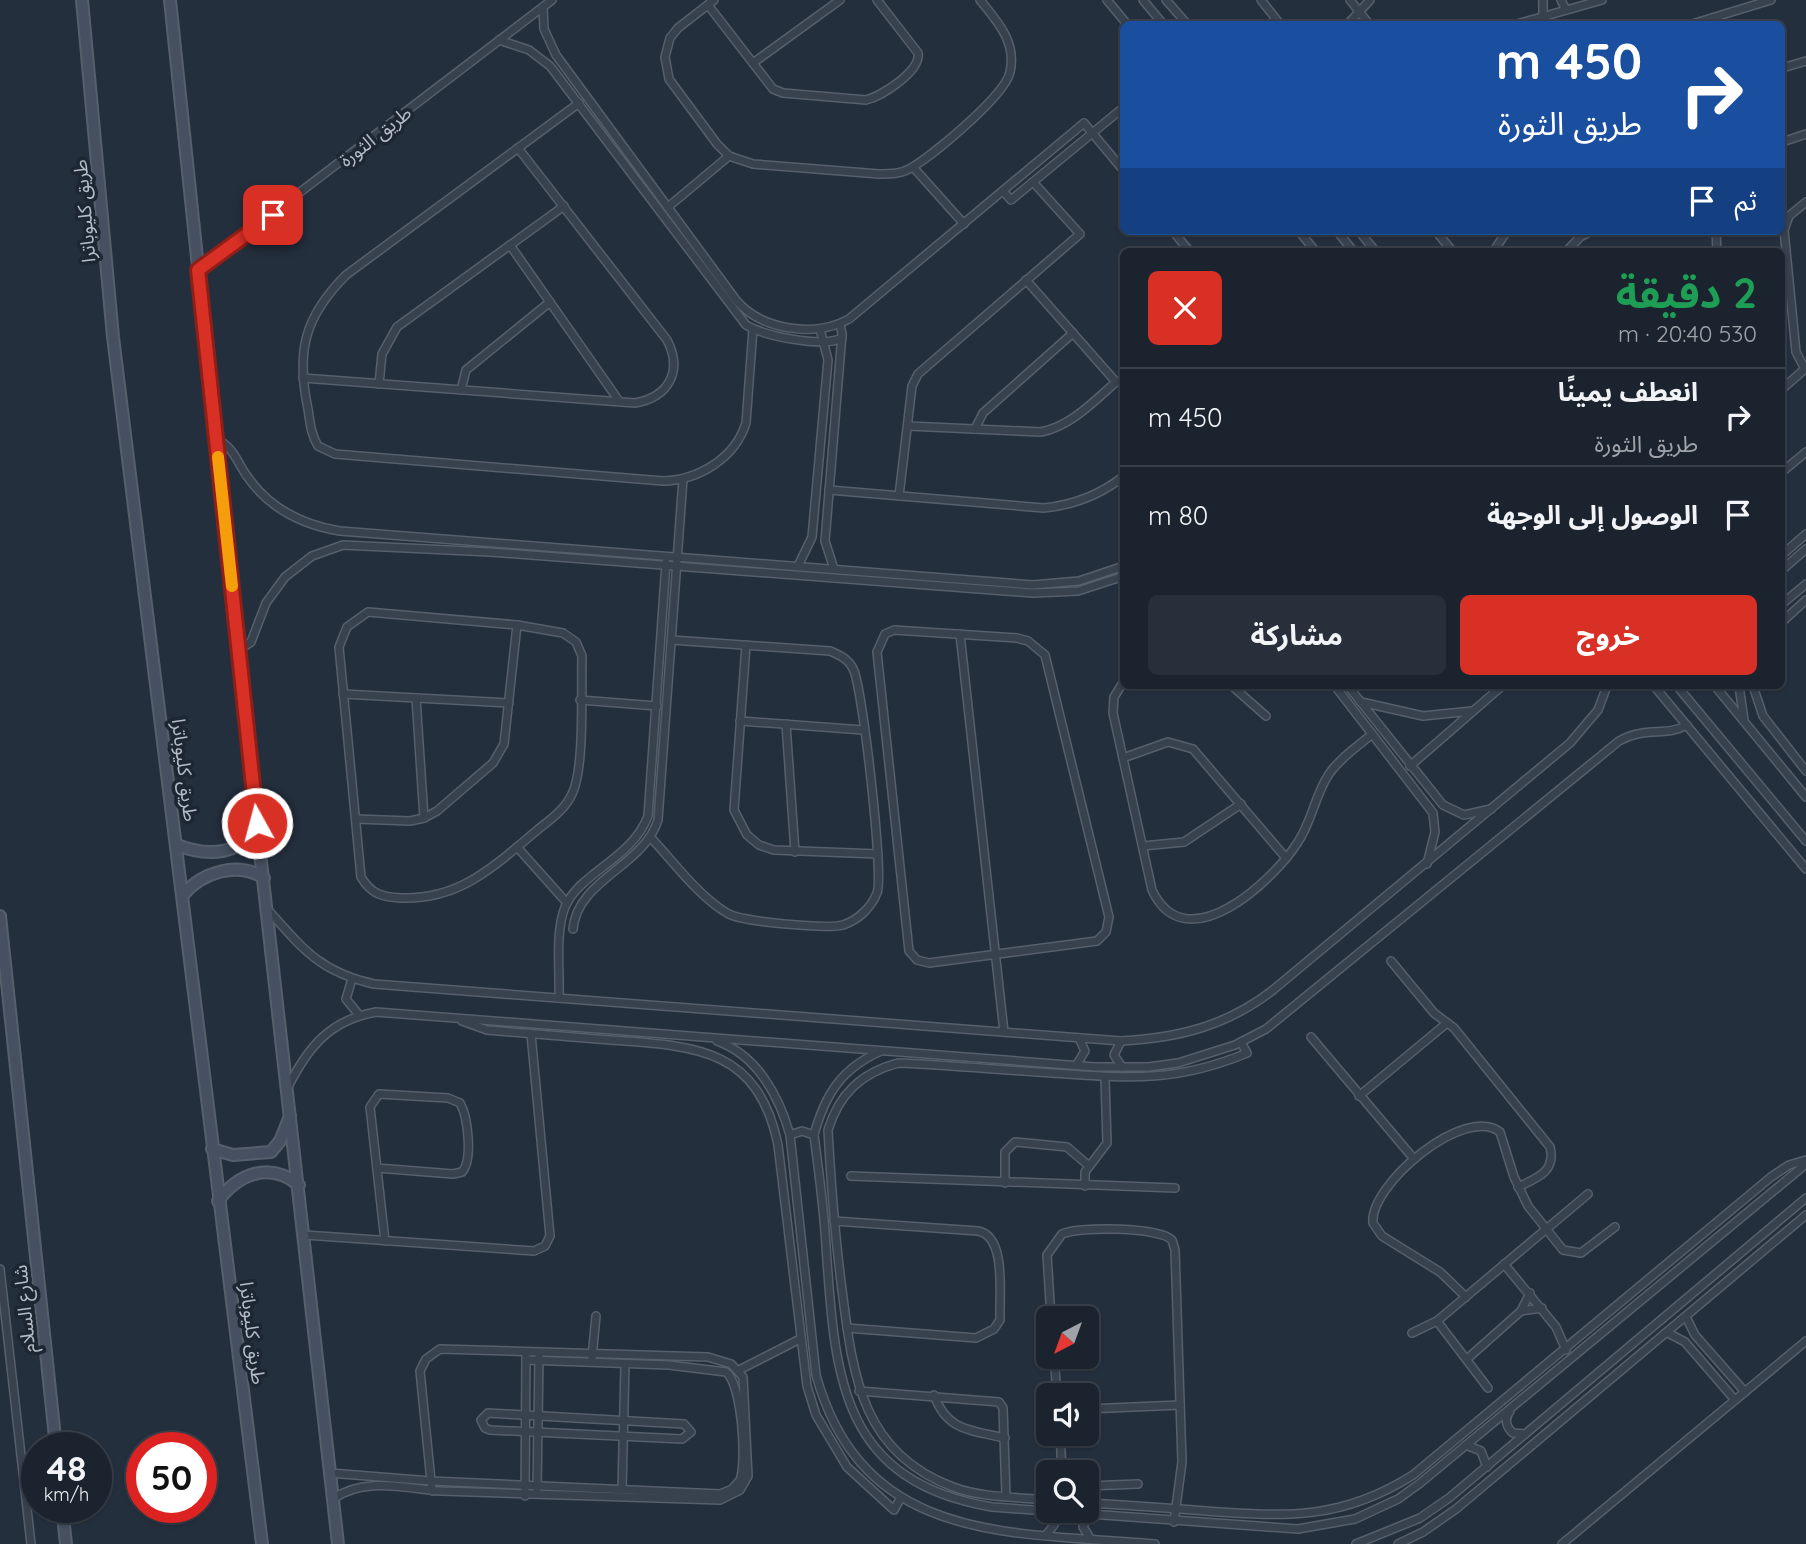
<!DOCTYPE html>
<html lang="ar">
<head>
<meta charset="utf-8">
<style>
	body { margin:0; font-family:Quicksand,"Noto Sans Arabic",sans-serif; background:#282f3a; color:#f1f3f6; direction:rtl; height:100vh; display:flex; flex-direction:column; font-size:26px; white-space:nowrap }
	* { box-sizing:border-box; margin:0 }
	p { font-size:23px; color:#a0a4aa }
	.icon { flex:none; width:38px; height:38px; fill:none; stroke:currentColor; stroke-width:2; stroke-linecap:round; stroke-linejoin:round }
	.map { position:relative; flex:1; overflow:hidden; direction:ltr }
	.details { position:absolute; left:1120px; top:248px; width:665px; height:441px; display:flex; flex-direction:column; background:#1b232e; border-radius:10px; box-shadow:0 2px 5px #0004,0 0 0 2px #39404a; direction:rtl }
	.details>* { flex:none }
	.hud { position:absolute; left:1120px; top:21px; width:665px; height:214px; border-radius:10px; box-shadow:0 2px 5px #0004,0 0 0 2px #39404a; direction:rtl; background:#1a4fa0; color:#fff; overflow:hidden }
	.needle { width:46px; rotate:221deg }
	.controls { position:absolute; left:1036px; top:1306px; display:grid; gap:14px }
	.controls a { display:grid; place-items:center; width:63px; height:63px; border-radius:10px; background:#1b232e; box-shadow:0 2px 5px #0004,0 0 0 2px #39404a; font-size:35px }
	.speed { position:absolute; left:21px; top:1432px; display:flex; gap:14px; font-size:35px; font-weight:700; text-align:center }
	.speed>* { display:grid; place-content:center; width:91px; height:91px; border-radius:50%; background:#1b232e; box-shadow:0 2px 5px #0004,0 0 0 2px #39404a; line-height:1 }
	.speed small { font-size:18px; font-weight:400 }
	.speed .limit { border:10px solid #d22; background:#fff; color:#111 }
	.pin { position:absolute; display:grid; place-items:center; width:60px; height:60px; color:#fff; margin:-30px; border-radius:14px; box-shadow:0 4px 10px #0006 }
	.me { position:absolute; width:77px; margin:-38px; rotate:353deg; stroke-linejoin:round; filter:drop-shadow(0 0 5px #0008) }
	.turn { display:flex; align-items:center; gap:24px; height:147px; padding:0 28px; font-size:32px }
	.turn .icon { width:91px; height:91px; stroke-width:2.5 }
	.turn b { display:block; font-size:49px; line-height:60px }
	.then { display:flex; align-items:center; height:66px; padding:0 28px; background:#0003; gap:14px; font-size:26px }
	.round { display:grid; place-items:center; flex:none; width:74px; height:74px; border-radius:10px; background:#282f3a }
	.headline { display:flex; align-items:center; justify-content:space-between; height:119px; padding:0 28px }
	h1 { font-size:42px; font-weight:700; line-height:52px; color:#1e9e55 }
	.cta { display:flex; gap:14px; margin-top:auto; padding:14px 28px }
	.cta a { flex:1; height:80px; border-radius:10px; background:#d93025; color:#fff; font-size:28px; font-weight:700; line-height:80px; text-align:center }
	.cta a+a { background:#282f3a; color:#f1f3f6 }
	ul { padding:0; list-style:none }
	li { display:flex; align-items:center; gap:21px; height:98px; padding:0 28px; border-top:2px solid #39404a }
	li div { flex:1 }
	li b { display:block; font-size:26px }
	li em { font-style:normal }
	.map>svg:first-child { display:block }
	.lines { fill:none; stroke-linecap:round; stroke-linejoin:round }
	.street-casing { stroke:#565f6c; stroke-width:10 }
	.secondary-casing { stroke:#565f6c; stroke-width:14 }
	.street { stroke:#38414e; stroke-width:7 }
	.secondary { stroke:#465061; stroke-width:10 }
	.route-casing { stroke:#8d1f18; stroke-width:18 }
	.route { stroke:#d93025; stroke-width:12 }
	.slow { stroke:#f59e0b; stroke-width:12 }
	.labels { text-anchor:middle; dominant-baseline:central; stroke-width:7; stroke-linejoin:round; paint-order:stroke }
	.street-label { font-size:19px; fill:#b4bcc9; stroke:#1d2633 }
</style>
</head>
<body>
<div class="map">
<svg width="1806" height="1544" viewBox="0 0 1806 1544">
	<rect width="100%" height="100%" fill="#242f3e"/>
	<g class="lines">
		<!-- street casing -->
		<g class="street-casing">
			<g id="street">
				<path d="M714 0 678 28 670 38 665 57 669 79 717 144 729 156 753 164 879 174C891 174 901 174 911 168 933 155 1005 96 1010 72 1017 42 997 21 980 0"/>
				<path d="M1107 0 1127 24"/>
				<path d="M1143 0 1163 24"/>
				<path d="M1166 0 1187 24"/>
				<path d="M1261 0 1280 24"/>
				<path d="M1350 0 1369 24"/>
				<path d="M1561 0 1566 10"/>
				<path d="M708 5 773 89 783 93 866 100C882 96 921 71 918 53L877 0"/>
				<path d="M543 7 544 29 556 55 736 300C761 330 815 338 849 319L1084 123 1124 171"/>
				<path d="M1543 17V0"/>
				<path d="M1348 24 1370 0"/>
				<path d="M1517 24 1602 0"/>
				<path d="M1692 24 1771 0"/>
				<path d="M499 40 529 50 550 66 746 325C765 336 822 348 842 338"/>
				<path d="M753 63 840 0"/>
				<path d="M1782 68 1806 61"/>
				<path d="M579 103 346 275C304 317 296 352 308 409 310 422 311 435 318 446L335 454 663 481C699 480 735 458 746 423L753 329"/>
				<path d="M1782 142 1806 134"/>
				<path d="M913 167 964 224"/>
				<path d="M1003 191 1011 200 1124 107"/>
				<path d="M668 207 729 156"/>
				<path d="M1173 231 1190 252"/>
				<path d="M1299 231 1316 252"/>
				<path d="M1337 231 1354 252"/>
				<path d="M1359 231 1376 252"/>
				<path d="M1436 231 1453 252"/>
				<path d="M1716 231 1717 252"/>
				<path d="M510 245 619 401"/>
				<path d="M1493 252 1507 231"/>
				<path d="M1566 252 1580 237 1591 231"/>
				<path d="M198 270 552 0"/>
				<path d="M1805 369 1796 352 1784 230 1789 216 1806 202"/>
				<path d="M303 378 635 403C669 397 683 371 667 340L518 148"/>
				<path d="M379 384 382 354 397 327 564 206"/>
				<path d="M1782 389 1806 368"/>
				<path d="M461 390 466 370 550 302"/>
				<path d="M908 426 1041 432C1071 426 1093 402 1116 382L1026 280"/>
				<path d="M975 429 983 413 1073 333"/>
				<path d="M216 439C233 446 237 462 247 476 269 508 303 525 340 531L1033 585 1079 581 1124 566"/>
				<path d="M1782 472 1806 452"/>
				<path d="M829 490 1044 508C1074 505 1100 495 1124 476"/>
				<path d="M899 496 912 386 918 374 1080 234 1033 182"/>
				<path d="M1782 555 1806 534"/>
				<path d="M798 566 812 537 828 360 820 329"/>
				<path d="M834 569 825 541 842 334 840 324"/>
				<path d="M1782 570 1806 549"/>
				<path d="M1782 604 1806 584"/>
				<path d="M368 612 517 625 563 633 576 642 582 656C581 689 585 768 572 794 565 810 548 821 535 832 492 868 459 900 401 898 382 897 371 894 361 877L339 647 347 627Z"/>
				<path d="M1782 622 1806 600"/>
				<path d="M894 630 1017 638 1028 641 1045 655 1109 917 1106 932 1097 941 929 963 917 960 909 951 877 652 885 634Z"/>
				<path d="M960 634 1004 1032"/>
				<path d="M746 645 734 810 747 835 759 845 774 850 878 854"/>
				<path d="M239 650 251 642 266 603 285 577 312 556 343 545 490 552 1033 593 1078 591 1124 576"/>
				<path d="M1124 681 1114 697 1113 713 1152 890C1186 963 1274 880 1298 842 1312 821 1315 795 1329 774 1340 758 1357 747 1372 734"/>
				<path d="M1232 686 1266 716"/>
				<path d="M1335 686 1433 813 1435 832 1427 864"/>
				<path d="M1348 686 1443 805 1464 815 1491 809"/>
				<path d="M1654 686 1806 869"/>
				<path d="M1677 686 1806 841"/>
				<path d="M1715 686 1806 797"/>
				<path d="M1739 686 1744 720"/>
				<path d="M1753 686 1763 716 1806 771"/>
				<path d="M343 694 509 703"/>
				<path d="M416 698 424 818"/>
				<path d="M580 700 657 706"/>
				<path d="M1361 702 1423 716 1472 711"/>
				<path d="M740 721 863 730"/>
				<path d="M786 724 795 852"/>
				<path d="M1123 758 1168 742 1193 749 1286 858"/>
				<path d="M1410 766 1502 686"/>
				<path d="M356 819 410 821 424 818 437 811 493 763 504 744 517 625"/>
				<path d="M651 838C674 862 698 896 727 913 741 922 826 929 843 925 858 920 871 908 877 893 884 876 863 693 854 671 850 660 840 655 830 651L672 640"/>
				<path d="M1143 846 1184 842 1241 804"/>
				<path d="M517 847 567 903"/>
				<path d="M268 910C303 949 320 972 374 984L1121 1041C1178 1038 1227 1026 1273 990L1570 743 1598 710 1607 686"/>
				<path d="M573 929C577 880 644 866 658 820L683 479"/>
				<path d="M1391 961 1434 1013 1454 1028 1550 1147C1556 1172 1537 1178 1518 1187"/>
				<path d="M352 979 346 999 359 1015"/>
				<path d="M559 998C560 970 555 932 565 907 580 872 632 859 648 816L666 563"/>
				<path d="M462 1021 487 1030C528 1033 569 1037 610 1040 694 1046 758 1047 778 1145L807 1386 816 1415 847 1467 894 1510 900 1499"/>
				<path d="M1311 1037 1414 1159"/>
				<path d="M717 1041C757 1055 779 1096 790 1135L816 1375C863 1544 1010 1532 1155 1544"/>
				<path d="M1121 1041 1114 1055 1122 1067"/>
				<path d="M881 1051C842 1068 825 1094 814 1135 819 1172 824 1209 826 1246 835 1375 839 1481 992 1507L1298 1529 1355 1519 1398 1499 1419 1484 1806 1164"/>
				<path d="M1077 1064 1085 1051 1079 1038"/>
				<path d="M288 1087C308 1047 330 1020 376 1012L1095 1067H1148L1178 1063 1235 1045 1266 1029 1619 741C1646 726 1666 737 1687 725"/>
				<path d="M1359 1096 1447 1023"/>
				<path d="M790 1135 802 1131 814 1135"/>
				<path d="M377 1168 453 1174 462 1172C473 1160 468 1117 460 1103L448 1098 379 1094 370 1107 385 1241"/>
				<path d="M851 1176 1175 1188"/>
				<path d="M1005 1183V1152L1015 1142 1067 1147 1089 1166"/>
				<path d="M1085 1186V1172L1107 1143 1105 1079"/>
				<path d="M834 1221 978 1231C1007 1236 999 1296 1000 1320L994 1329 976 1338 847 1328"/>
				<path d="M305 1235 534 1251 545 1246 550 1236 531 1034"/>
				<path d="M1504 1264 1556 1327 1566 1350"/>
				<path d="M0 1269 31 1544"/>
				<path d="M1466 1297 1440 1272 1382 1236 1373 1223C1369 1185 1465 1104 1500 1132L1514 1177 1528 1206 1563 1250 1581 1253 1615 1227"/>
				<path d="M1521 1311 1542 1308"/>
				<path d="M1686 1317 1695 1335 1745 1392"/>
				<path d="M1051 1318 1047 1255 1062 1234C1080 1226 1159 1227 1172 1240L1175 1250 1182 1462 1174 1522"/>
				<path d="M1437 1321 1488 1388"/>
				<path d="M1412 1333 1437 1321 1588 1194"/>
				<path d="M1668 1333 1685 1342 1735 1400"/>
				<path d="M1054 1356 1057 1395"/>
				<path d="M592 1358 596 1316"/>
				<path d="M1467 1359 1521 1311 1530 1293"/>
				<path d="M739 1370 800 1339"/>
				<path d="M859 1391 999 1402 1003 1408 1006 1496"/>
				<path d="M934 1395C947 1431 970 1430 1005 1438"/>
				<path d="M1087 1409 1180 1405"/>
				<path d="M1510 1411C1504 1419 1506 1427 1513 1433L1525 1434"/>
				<path d="M488 1413 684 1424 691 1432 682 1439 490 1430 485 1428 481 1420Z"/>
				<path d="M1060 1433 1062 1472"/>
				<path d="M1466 1445 1481 1451 1487 1467"/>
				<path d="M330 1473 431 1481 720 1494 732 1489 740 1480C747 1462 742 1384 726 1372L669 1365 526 1360"/>
				<path d="M1087 1486 1138 1484"/>
				<path d="M537 1489 539 1357"/>
				<path d="M622 1490 625 1365"/>
				<path d="M525 1496 526 1355"/>
				<path d="M333 1499C365 1476 407 1489 442 1491L720 1500 740 1490 748 1476 743 1377 731 1364 708 1357 440 1349 426 1359 420 1371 432 1491"/>
				<path d="M1048 1500C1018 1497 982 1498 953 1487 861 1452 853 1375 842 1290 835 1237 831 1184 828 1130 839 1094 861 1073 898 1063 949 1065 1001 1070 1053 1073 1128 1078 1175 1083 1247 1053L1241 1042"/>
				<path d="M1087 1503C1126 1505 1166 1508 1206 1511 1287 1517 1342 1520 1413 1475L1771 1177 1789 1165 1806 1160"/>
				<path d="M1088 1515 1083 1527 1090 1538"/>
				<path d="M1046 1535 1054 1525 1053 1516 1047 1511"/>
				<path d="M1356 1544 1420 1518 1449 1498 1806 1198"/>
				<path d="M1398 1544 1423 1532 1456 1509 1806 1215"/>
				<path d="M1562 1544 1806 1341"/>
			</g>
		</g>
		<!-- secondary casing -->
		<g class="secondary-casing">
			<g id="secondary">
				<path d="M82 0 113 337 262 1544"/>
				<path d="M170 0 252 782 338 1544"/>
				<path d="M177 845C208 857 243 856 257 823"/>
				<path d="M183 895C202 872 238 861 264 878"/>
				<path d="M0 916 56 1447"/>
				<path d="M212 1149 233 1155 271 1152 280 1141 290 1116"/>
				<path d="M218 1201C238 1174 269 1161 299 1185"/>
				<path d="M62 1507 66 1544"/>
			</g>
		</g>
		<!-- street -->
		<use href="#street" class="street"/>
		<!-- secondary -->
		<use href="#secondary" class="secondary"/>
	</g>
	<g class="lines">
		<!-- route casing -->
		<g class="route-casing">
			<path id="route" d="M257 823 198 270 273 215"/>
		</g>
		<!-- route -->
		<use href="#route" class="route"/>
		<!-- slow -->
		<path class="slow" d="M218 457 232 586"/>
	</g>
	<g class="labels">
		<!-- street labels -->
		<g class="street-label">
			<text transform="translate(375 136) rotate(-38)">طريق الثورة</text>
			<text transform="translate(84 211) rotate(-95)">طريق كليوباترا</text>
			<text transform="translate(185 770) rotate(83)">طريق كليوباترا</text>
			<text transform="translate(24 1309) rotate(-96)">شارع السلام</text>
			<text transform="translate(253 1333) rotate(83)">طريق كليوباترا</text>
		</g>
	</g>
</svg>
<div class="controls">
<a><svg class="needle" viewBox="-14 -14 28 28"><path d="M0-13l5 13h-10z" fill="#e53935"/><path d="M0 13l5-13h-10z" fill="#a0a4aa"/></svg></a>
<a><svg class="icon" aria-label="sound" viewBox="0 0 24 24"><path d="M4 9h4l5-4v14l-5-4H4zM17 9q2 3 0 6"/></svg></a>
<a><svg class="icon" aria-label="search" viewBox="0 0 24 24"><circle cx="10" cy="10" r="6"/><path d="M15 15l6 6"/></svg></a>
</div>
<div class="speed"><div>48<small>km/h</small></div><div class="limit">50</div></div>
<div class="pin" style="left:273px;top:215px;background:#d93025"><svg class="icon" aria-label="arrive" viewBox="0 0 24 24"><path d="M6 21V4h12l-3 4 3 4H6"/></svg></div>
<svg class="me" style="left:257px;top:823px" viewBox="-20 -20 40 40"><circle r="17" fill="#d93025" stroke="#fff" stroke-width="3"/><path d="M0-11L8 9 0 5-8 9z" fill="#fff"/></svg>
<div class="hud">
<div class="turn"><svg class="icon" aria-label="right" viewBox="0 0 24 24"><path d="M7 20v-9h11M14 6l5 5-5 5"/></svg><div><b>450 m</b>طريق الثورة</div></div>
<div class="then">ثم<svg class="icon" aria-label="arrive" viewBox="0 0 24 24"><path d="M6 21V4h12l-3 4 3 4H6"/></svg></div>
</div>
<section class="details">
<div class="headline"><div><h1>2 دقيقة</h1><p>530 m · 20:40</p></div><a class="round" style="background:#d93025;color:#fff"><svg class="icon" aria-label="close" viewBox="0 0 24 24"><path d="M6 6l12 12M18 6L6 18"/></svg></a></div>
<ul>
<li><svg class="icon" aria-label="right" viewBox="0 0 24 24"><path d="M7 20v-9h11M14 6l5 5-5 5"/></svg><div><b>انعطف يمينًا</b><p>طريق الثورة</p></div><em>450 m</em></li>
<li><svg class="icon" aria-label="arrive" viewBox="0 0 24 24"><path d="M6 21V4h12l-3 4 3 4H6"/></svg><div><b>الوصول إلى الوجهة</b></div><em>80 m</em></li>
</ul>
<div class="cta"><a>خروج</a><a>مشاركة</a></div>
</section>
</div>
</body>
</html>
